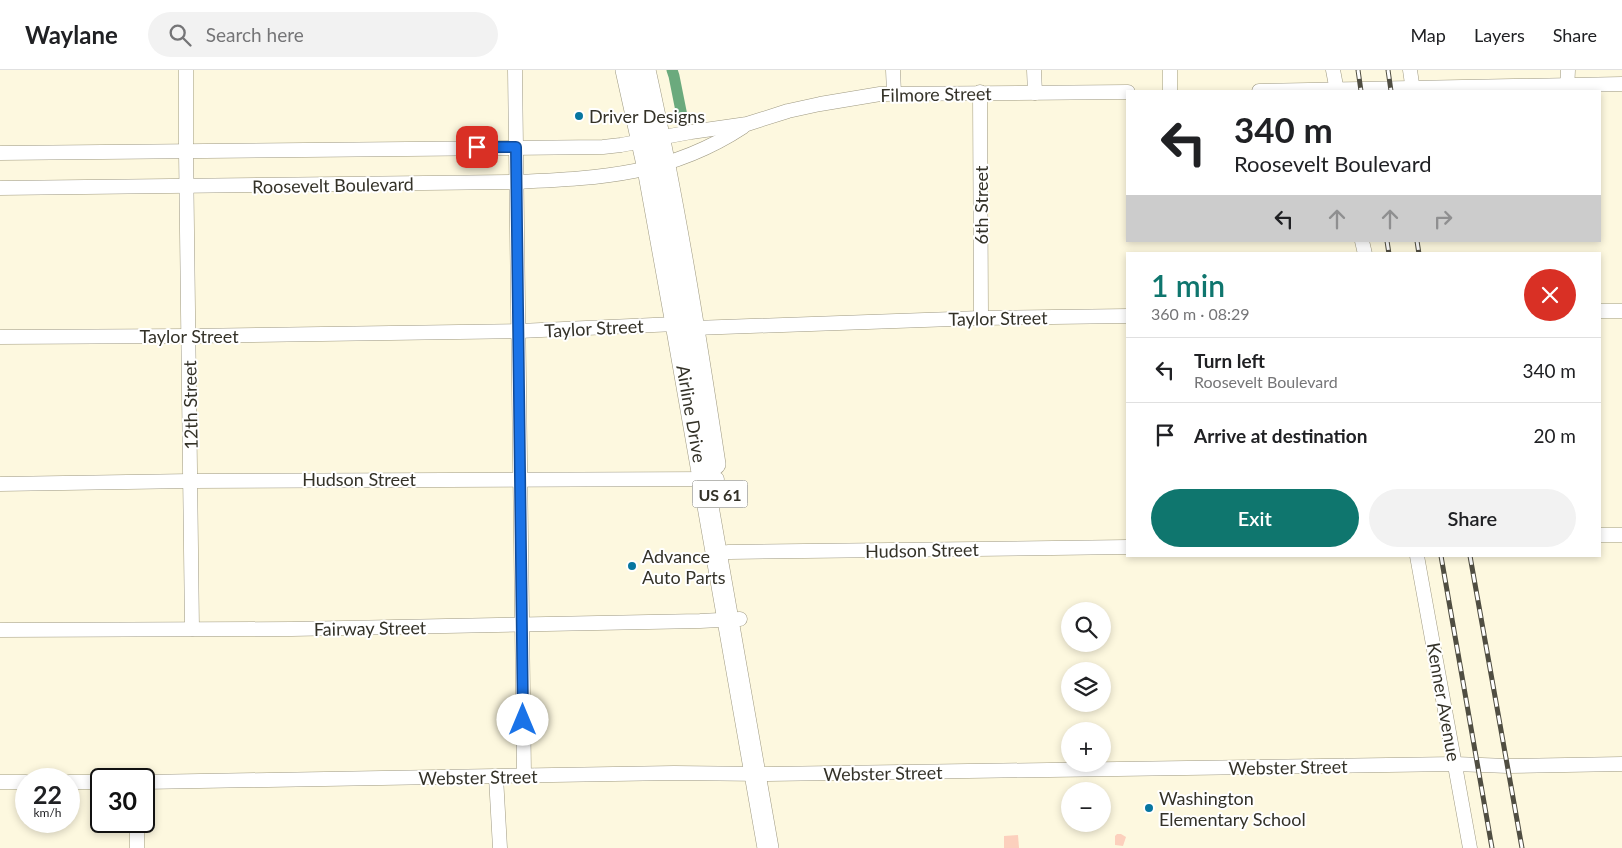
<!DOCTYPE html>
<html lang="en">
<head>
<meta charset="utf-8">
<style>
	body { margin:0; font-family:Lato,sans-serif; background:#f2f2f2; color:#202124; height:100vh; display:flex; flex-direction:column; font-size:19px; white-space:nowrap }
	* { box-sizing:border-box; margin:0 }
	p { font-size:16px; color:#757577 }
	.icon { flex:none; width:28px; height:28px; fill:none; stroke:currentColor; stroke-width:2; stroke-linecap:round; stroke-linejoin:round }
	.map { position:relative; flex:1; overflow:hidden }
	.details { position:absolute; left:1126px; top:182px; width:475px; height:305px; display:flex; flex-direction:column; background:#fff; border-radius:0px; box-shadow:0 2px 8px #0003 }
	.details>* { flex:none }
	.top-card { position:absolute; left:1126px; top:20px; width:475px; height:152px; border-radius:0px; box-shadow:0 2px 8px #0003; background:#fff; color:#202124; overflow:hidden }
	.buttons { position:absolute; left:1061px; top:532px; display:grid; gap:10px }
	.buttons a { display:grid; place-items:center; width:50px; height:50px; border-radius:50%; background:#fff; box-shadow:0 2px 8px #0003; font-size:25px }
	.speed { position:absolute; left:15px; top:698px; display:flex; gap:10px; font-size:25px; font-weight:700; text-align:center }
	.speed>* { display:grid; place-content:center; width:65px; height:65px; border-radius:50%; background:#fff; box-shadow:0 2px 8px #0003; line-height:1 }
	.speed small { font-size:12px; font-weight:400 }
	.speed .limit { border:2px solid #111; border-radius:8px; background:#fff; color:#111 }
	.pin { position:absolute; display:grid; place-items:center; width:42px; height:42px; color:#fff; margin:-21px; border-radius:10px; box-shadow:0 2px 8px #0006 }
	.me { position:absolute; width:55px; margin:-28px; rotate:0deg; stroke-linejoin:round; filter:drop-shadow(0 0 4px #0008) }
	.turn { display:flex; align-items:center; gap:18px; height:105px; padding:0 25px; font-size:22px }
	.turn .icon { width:65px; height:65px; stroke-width:2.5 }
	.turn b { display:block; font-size:35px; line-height:42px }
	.lanes { display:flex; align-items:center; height:48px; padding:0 25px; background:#0003; justify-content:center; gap:25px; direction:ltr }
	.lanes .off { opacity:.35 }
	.round { display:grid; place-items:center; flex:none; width:52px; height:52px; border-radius:26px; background:#f2f2f2 }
	.summary { display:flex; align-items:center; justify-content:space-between; height:85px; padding:0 25px }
	h1 { font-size:30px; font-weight:600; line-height:38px; color:#0f766e }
	.primary-button { display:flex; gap:10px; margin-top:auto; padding:10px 25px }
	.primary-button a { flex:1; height:58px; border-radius:30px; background:#0f766e; color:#fff; font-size:20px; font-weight:600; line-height:58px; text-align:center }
	.primary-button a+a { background:#f2f2f2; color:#202124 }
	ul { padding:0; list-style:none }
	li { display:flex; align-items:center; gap:15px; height:65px; padding:0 25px; border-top:1px solid #e0e0e0 }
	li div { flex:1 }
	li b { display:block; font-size:19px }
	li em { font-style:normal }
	header { display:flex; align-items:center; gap:30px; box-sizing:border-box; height:70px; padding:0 25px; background:#fff; border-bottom:1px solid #e0e0e0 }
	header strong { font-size:24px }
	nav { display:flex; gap:28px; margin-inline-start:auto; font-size:18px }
	.search { width:350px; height:45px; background:#f2f2f2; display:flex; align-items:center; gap:12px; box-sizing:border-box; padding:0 18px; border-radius:28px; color:#757577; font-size:19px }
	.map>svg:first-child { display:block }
	.green { fill:#fcd0bd }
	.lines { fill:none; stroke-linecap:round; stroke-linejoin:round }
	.canal { stroke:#6baa7d; stroke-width:11 }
	.minor-casing { stroke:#9e9982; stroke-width:15 }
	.highway-casing { stroke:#9e9982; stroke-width:22 }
	.minor { stroke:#fff; stroke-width:14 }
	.highway { stroke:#fff; stroke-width:21 }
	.rail-casing { stroke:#504e42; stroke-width:5 }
	.rail { stroke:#fff; stroke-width:3; stroke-dasharray:9; stroke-linecap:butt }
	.route-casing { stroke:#114b97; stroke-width:12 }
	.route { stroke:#1a73e8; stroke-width:9 }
	.poi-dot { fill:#0776a0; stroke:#fff; stroke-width:2 }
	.labels { text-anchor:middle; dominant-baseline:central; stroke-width:4; stroke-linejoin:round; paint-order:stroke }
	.shield { fill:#fff; stroke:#717068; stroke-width:1 }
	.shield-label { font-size:16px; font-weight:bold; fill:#343228 }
	.street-label { font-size:18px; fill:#343228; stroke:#fff }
	.poi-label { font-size:18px; fill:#343228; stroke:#fff; text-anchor:start }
</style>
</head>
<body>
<header>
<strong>Waylane</strong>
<div class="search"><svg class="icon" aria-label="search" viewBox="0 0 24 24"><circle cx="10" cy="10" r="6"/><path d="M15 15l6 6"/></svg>Search here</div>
<nav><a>Map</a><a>Layers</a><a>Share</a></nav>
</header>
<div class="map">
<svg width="1622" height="778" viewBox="0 0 1622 778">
	<rect width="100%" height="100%" fill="#fdf8df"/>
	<!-- green -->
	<g class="green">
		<path d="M1117 764H1121L1126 767 1123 776 1115 775V766Z"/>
		<path d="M1018 765 1019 778H1004V766Z"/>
	</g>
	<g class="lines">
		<!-- canal -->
		<path class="canal" d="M672 0 674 6 682 46"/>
		<!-- minor casing -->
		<g class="minor-casing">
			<g id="minor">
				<path d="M186 0V81L192 559"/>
				<path d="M515 0 524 705"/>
				<path d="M893 0 894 23"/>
				<path d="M1034 0 1035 23"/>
				<path d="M1333 0 1337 21"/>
				<path d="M1410 0 1413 21"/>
				<path d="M1170 21V0"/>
				<path d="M1259 21 1622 14"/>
				<path d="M1567 21 1568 0"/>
				<path d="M980 22 981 248"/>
				<path d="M0 83 603 77 621 75 691 62 747 54 788 41 820 34 880 24 1128 22"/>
				<path d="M0 118 517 112C601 108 670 105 743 57"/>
				<path d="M1362 171 1365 184"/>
				<path d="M1600 241H1622"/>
				<path d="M0 267 189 266 519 261 676 254 694 258 981 248 1128 246"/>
				<path d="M0 414 191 411 717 409"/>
				<path d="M1600 465H1622"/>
				<path d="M716 484 729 482 1128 477"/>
				<path d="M1417 486 1470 778"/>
				<path d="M0 560 292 559 700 551 740 549"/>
				<path d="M496 707 500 778"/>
				<path d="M0 712H26"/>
				<path d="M69 712H101"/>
				<path d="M144 712 674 703 768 704 1455 694 1508 696 1622 694"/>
				<path d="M137 751V778"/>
			</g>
		</g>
		<!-- highway casing -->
		<g class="highway-casing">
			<g id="highway">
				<path id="s1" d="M626 0 648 99 676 254 768 778"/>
				<path d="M645 0C674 130 695 262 715 394"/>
			</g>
		</g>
		<!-- minor -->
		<use href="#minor" class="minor"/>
		<!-- highway -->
		<use href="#highway" class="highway"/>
		<!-- rail casing -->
		<g class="rail-casing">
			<g id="rail">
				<path d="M1358 0 1361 21"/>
				<path d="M1388 0 1391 21"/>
				<path d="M1387 171 1389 184"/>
				<path d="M1417 171 1419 184"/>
				<path d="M1441 486 1492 778"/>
				<path d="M1470 486 1522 778"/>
			</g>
		</g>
		<!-- rail -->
		<use href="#rail" class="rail"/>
	</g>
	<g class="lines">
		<!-- route casing -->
		<g class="route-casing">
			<path id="route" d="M477 77H516L523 650"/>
		</g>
		<!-- route -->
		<use href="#route" class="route"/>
	</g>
	<!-- markers -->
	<g class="poi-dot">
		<circle cx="579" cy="46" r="5"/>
		<circle cx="632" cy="496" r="5"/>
		<circle cx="1149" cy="738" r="5"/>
	</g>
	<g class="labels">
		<!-- shield labels -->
		<rect class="shield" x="692.5" y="410.5" width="55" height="27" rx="4"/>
		<g class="shield-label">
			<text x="720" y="424">US 61</text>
		</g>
		<!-- street labels -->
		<g class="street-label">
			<text transform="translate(936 24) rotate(-1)">Filmore Street</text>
			<text transform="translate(333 115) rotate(-1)">Roosevelt Boulevard</text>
			<text transform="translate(981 135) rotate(-90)">6th Street</text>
			<text transform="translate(998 248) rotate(-1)">Taylor Street</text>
			<text transform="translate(594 258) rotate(-3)">Taylor Street</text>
			<text x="189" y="266">Taylor Street</text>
			<text transform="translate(190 335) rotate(-91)">12th Street</text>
			<text stroke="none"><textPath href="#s1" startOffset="350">Airline Drive</textPath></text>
			<text x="359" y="409">Hudson Street</text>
			<text transform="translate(922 480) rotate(-1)">Hudson Street</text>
			<text transform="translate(370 558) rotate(-1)">Fairway Street</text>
			<text transform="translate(1444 632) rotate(80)">Kenner Avenue</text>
			<text transform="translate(1288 697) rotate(-1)">Webster Street</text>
			<text transform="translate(883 703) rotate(-1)">Webster Street</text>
			<text transform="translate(478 707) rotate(-1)">Webster Street</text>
		</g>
		<!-- poi labels -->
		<g class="poi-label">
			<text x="589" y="46">Driver Designs</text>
			<text x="642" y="486">Advance<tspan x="642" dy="21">Auto Parts</tspan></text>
			<text x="1159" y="728">Washington<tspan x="1159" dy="21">Elementary School</tspan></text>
		</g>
	</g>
</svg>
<div class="buttons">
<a><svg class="icon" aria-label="search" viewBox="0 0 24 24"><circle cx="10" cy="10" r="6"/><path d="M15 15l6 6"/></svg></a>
<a><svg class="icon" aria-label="layers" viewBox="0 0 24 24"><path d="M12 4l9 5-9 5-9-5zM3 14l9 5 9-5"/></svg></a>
<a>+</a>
<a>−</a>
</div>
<div class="speed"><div>22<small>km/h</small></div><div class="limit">30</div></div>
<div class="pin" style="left:477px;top:77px;background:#d93025"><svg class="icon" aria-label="arrive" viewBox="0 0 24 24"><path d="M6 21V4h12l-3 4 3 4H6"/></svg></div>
<svg class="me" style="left:523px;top:650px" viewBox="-20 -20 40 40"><circle r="19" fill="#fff"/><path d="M0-13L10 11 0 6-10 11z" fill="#1a73e8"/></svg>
<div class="top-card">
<div class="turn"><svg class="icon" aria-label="left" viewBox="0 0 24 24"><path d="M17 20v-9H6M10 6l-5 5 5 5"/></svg><div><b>340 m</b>Roosevelt Boulevard</div></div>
<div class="lanes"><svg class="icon" aria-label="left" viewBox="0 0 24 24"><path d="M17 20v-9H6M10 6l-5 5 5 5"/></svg><svg class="icon off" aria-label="ahead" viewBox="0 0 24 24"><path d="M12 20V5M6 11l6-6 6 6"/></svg><svg class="icon off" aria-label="ahead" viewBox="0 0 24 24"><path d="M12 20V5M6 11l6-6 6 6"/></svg><svg class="icon off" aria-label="right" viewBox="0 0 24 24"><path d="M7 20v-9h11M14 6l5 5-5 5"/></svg></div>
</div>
<section class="details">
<div class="summary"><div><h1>1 min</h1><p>360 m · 08:29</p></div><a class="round" style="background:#d93025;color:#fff"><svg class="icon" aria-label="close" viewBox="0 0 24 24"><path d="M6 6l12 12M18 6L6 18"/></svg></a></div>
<ul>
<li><svg class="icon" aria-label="left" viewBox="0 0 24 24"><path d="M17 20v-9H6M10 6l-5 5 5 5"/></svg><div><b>Turn left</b><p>Roosevelt Boulevard</p></div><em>340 m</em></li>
<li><svg class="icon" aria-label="arrive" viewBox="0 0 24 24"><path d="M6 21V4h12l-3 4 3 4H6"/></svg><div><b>Arrive at destination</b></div><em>20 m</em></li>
</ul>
<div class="primary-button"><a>Exit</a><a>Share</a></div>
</section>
</div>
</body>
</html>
